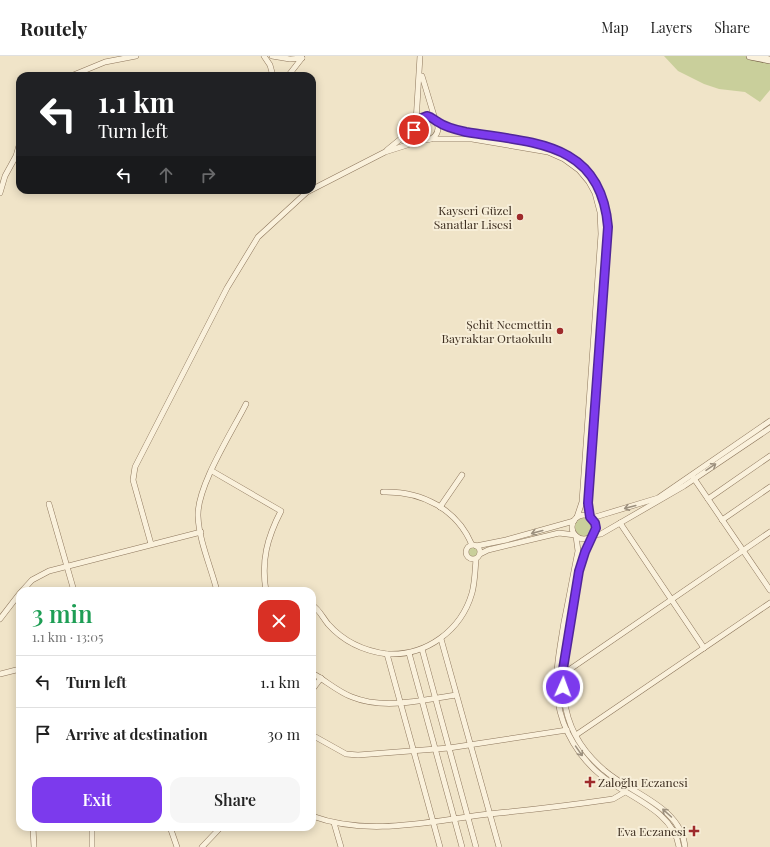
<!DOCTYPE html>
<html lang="en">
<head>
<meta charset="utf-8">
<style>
	body { margin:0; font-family:"Playfair Display",serif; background:#f6f6f6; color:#222; height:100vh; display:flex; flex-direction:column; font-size:15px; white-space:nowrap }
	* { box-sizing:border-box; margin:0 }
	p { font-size:13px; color:#767676 }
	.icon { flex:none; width:22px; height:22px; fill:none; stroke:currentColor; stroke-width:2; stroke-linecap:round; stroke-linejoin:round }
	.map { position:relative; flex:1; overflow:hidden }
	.details { position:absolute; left:16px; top:531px; width:300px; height:244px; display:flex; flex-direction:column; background:#fff; border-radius:12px; box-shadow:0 2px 10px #0003 }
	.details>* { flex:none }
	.guide { position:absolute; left:16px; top:16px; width:300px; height:122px; border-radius:12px; box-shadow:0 2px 10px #0003; background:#202124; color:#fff; overflow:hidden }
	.pin { position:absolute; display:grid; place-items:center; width:34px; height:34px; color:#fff; margin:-17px; border:2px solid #fff; border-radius:50%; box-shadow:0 1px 4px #0007 }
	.me { position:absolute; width:44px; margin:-22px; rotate:2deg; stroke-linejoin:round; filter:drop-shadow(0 0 3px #0008) }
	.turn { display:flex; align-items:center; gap:14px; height:84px; padding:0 16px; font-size:18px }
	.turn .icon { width:52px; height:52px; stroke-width:2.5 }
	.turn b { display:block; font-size:28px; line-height:34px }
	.lanes { display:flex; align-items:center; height:38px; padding:0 16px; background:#0003; justify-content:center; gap:20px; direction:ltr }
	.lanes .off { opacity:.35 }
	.round { display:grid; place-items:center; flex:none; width:42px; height:42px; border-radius:12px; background:#f6f6f6 }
	.head { display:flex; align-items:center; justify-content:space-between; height:68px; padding:0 16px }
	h1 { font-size:24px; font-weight:600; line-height:30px; color:#1e9e55 }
	.action { display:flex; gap:8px; margin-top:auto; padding:8px 16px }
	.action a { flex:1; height:46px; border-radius:12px; background:#7c3aed; color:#fff; font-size:16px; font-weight:600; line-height:46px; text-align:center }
	.action a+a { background:#f6f6f6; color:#222 }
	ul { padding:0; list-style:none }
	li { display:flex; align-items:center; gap:12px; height:52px; padding:0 16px; border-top:1px solid #e0e0e0 }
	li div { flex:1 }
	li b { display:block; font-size:15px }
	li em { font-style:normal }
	header { display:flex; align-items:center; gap:24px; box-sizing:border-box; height:56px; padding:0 20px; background:#fff; border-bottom:1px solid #e0e0e0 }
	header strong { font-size:19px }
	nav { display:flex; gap:22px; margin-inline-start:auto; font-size:14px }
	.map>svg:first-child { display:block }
	.green { fill:#c9cf9b }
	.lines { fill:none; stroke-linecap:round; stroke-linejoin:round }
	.street-casing { stroke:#8d765c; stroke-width:6 }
	.secondary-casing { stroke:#6f573f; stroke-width:8 }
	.street { stroke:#faf1dc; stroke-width:5 }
	.secondary { stroke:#faf1dc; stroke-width:7 }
	.oneway { stroke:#9c907e }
	.route-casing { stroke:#51269a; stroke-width:10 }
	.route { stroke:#7c3aed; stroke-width:7 }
	.poi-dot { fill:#9e2a2b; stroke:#f7eed8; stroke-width:1.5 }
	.labels { text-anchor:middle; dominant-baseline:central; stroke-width:4; stroke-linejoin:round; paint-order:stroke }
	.poi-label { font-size:12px; fill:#3d2e20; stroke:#f7eed8; text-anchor:end }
</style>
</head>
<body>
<header>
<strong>Routely</strong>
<nav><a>Map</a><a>Layers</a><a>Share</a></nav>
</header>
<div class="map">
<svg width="770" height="791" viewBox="0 0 770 791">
	<rect width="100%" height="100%" fill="#f0e4c8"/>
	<!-- green -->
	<g class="green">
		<path d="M664 0H770V34L760 46 745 36 719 33 704 28 678 15Z"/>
		<circle cx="584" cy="471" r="9"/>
		<circle cx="473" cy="496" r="5"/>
	</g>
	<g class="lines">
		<!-- street casing -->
		<g class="street-casing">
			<g id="street">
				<path d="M264 0 270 9 273 20"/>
				<path d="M272 0 290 3 302 2"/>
				<path d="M71 20 105 6 136 0"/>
				<path d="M288 20 302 2"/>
				<path d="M422 20 435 63"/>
				<circle cx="426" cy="72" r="12"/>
				<path d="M437 65C504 99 600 62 608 171L588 447 590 461"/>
				<path d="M416 66 420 0"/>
				<path d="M433 83H472L548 96 564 103 579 114 589 126 595 137 600 156 601 178 582 446 577 461"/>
				<path d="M387 94 414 72"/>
				<path d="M0 137 5 120 16 100 20 86"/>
				<path d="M212 415 281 455C267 482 261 505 266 535"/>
				<path d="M693 421 770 534"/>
				<path d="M383 436C422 435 457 453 472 489"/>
				<path d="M708 443 770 400"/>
				<path d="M49 448 74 535"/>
				<path d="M440 451 462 419"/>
				<circle cx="584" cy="471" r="12"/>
				<path d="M592 462 658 442 770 365"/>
				<path d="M722 464 770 431"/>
				<path d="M620 467 704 592"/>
				<path d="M593 479 601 478 684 430 770 372"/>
				<path d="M576 480 578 495C573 519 569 542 564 566 560 592 554 618 558 645 562 674 580 703 603 721 628 741 674 755 679 791"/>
				<path d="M591 481C580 507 577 533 572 561 561 620 552 670 604 714 631 738 681 750 685 791"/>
				<path d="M151 488 133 424 135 411 227 232 258 181 307 136 385 96 423 84"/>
				<circle cx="473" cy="496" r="7"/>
				<path d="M476 490 506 484 574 465"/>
				<path d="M480 498 488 494 559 477 575 479"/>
				<path d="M22 535 32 524 49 515 201 476"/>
				<path d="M217 535C211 511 199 485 198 460 197 430 232 376 246 348"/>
				<path d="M312 549C319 553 323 562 328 568 343 585 364 595 387 598L440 791"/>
				<path d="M0 563 20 537"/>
				<path d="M441 583 499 791"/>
				<path d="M422 593 476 791"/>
				<path d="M409 597 462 791"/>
				<path d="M387 598C426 600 461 575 472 537 475 526 475 514 476 503"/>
				<path d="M312 617C325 624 338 636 352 641 384 654 423 644 456 639"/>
				<path d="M0 618 20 613"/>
				<path d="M563 618 770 476"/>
				<path d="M312 634 321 622"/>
				<path d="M312 679 346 698 358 699 449 692 567 674"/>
				<path d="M576 679 770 547"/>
				<path d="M312 760C369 781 430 765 489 758 530 754 572 749 613 743L625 736"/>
				<path d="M334 767 341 791"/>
				<path d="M33 771 34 791"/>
				<path d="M92 771V791"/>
				<path d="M170 771 177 791"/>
				<path d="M202 791 221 771"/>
			</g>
		</g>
		<!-- secondary casing -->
		<g class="secondary-casing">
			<path id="secondary" d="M750 0 770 4"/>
		</g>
		<!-- street -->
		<use href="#street" class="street"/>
		<!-- secondary -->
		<use href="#secondary" class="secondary"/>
	</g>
	<!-- one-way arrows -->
	<defs><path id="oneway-shaft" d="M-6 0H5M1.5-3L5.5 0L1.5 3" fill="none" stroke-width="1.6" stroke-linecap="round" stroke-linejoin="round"/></defs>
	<g class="oneway">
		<use href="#oneway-shaft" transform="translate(711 411) rotate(-34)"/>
		<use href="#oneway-shaft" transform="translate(630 451) rotate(165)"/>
		<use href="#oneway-shaft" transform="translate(537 476) rotate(165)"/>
		<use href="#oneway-shaft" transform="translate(579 695) rotate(55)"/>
		<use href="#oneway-shaft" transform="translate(667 757) rotate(-138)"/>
	</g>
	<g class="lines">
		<!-- route casing -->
		<g class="route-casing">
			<path id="route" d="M414 74 417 64 427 60C432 61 434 64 438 66 445 71 457 74 466 76 533 87 601 85 608 171L588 447 590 461 595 467 596 472 585 496 579 515 563 613V631"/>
		</g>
		<!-- route -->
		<use href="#route" class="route"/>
	</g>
	<!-- markers -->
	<g class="poi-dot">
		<circle cx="520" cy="161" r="4"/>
		<circle cx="560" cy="275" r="4"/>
		<path d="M588 720h4v4h4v4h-4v4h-4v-4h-4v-4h4z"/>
		<path d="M692 769h4v4h4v4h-4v4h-4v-4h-4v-4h4z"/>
	</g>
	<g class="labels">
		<!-- poi labels -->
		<g class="poi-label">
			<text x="512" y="154">Kayseri Güzel<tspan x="512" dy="14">Sanatlar Lisesi</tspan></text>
			<text x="552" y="268">Şehit Necmettin<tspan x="552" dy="14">Bayraktar Ortaokulu</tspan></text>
			<text x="598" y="726" text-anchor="start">Zaloğlu Eczanesi</text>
			<text x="686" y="775">Eva Eczanesi</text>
		</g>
	</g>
</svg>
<div class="pin" style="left:414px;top:74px;background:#d93025"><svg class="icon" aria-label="arrive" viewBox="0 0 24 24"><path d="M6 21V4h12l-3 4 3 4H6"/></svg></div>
<svg class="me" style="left:563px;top:631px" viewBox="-20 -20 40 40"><circle r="17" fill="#7c3aed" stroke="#fff" stroke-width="3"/><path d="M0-11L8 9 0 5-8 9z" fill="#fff"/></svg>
<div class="guide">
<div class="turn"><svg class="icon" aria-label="left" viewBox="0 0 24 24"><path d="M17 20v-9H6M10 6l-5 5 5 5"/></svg><div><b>1.1 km</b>Turn left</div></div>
<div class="lanes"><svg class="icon" aria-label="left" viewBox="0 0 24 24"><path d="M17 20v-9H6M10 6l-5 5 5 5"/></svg><svg class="icon off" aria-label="ahead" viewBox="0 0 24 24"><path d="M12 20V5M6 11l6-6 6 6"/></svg><svg class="icon off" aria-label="right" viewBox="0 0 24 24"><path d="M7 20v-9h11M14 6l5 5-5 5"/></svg></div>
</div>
<section class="details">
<div class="head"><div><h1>3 min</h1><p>1.1 km · 13:05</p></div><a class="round" style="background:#d93025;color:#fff"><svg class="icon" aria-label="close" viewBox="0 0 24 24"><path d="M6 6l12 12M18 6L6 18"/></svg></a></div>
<ul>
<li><svg class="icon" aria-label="left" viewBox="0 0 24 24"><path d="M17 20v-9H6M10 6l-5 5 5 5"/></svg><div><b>Turn left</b></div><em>1.1 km</em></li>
<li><svg class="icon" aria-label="arrive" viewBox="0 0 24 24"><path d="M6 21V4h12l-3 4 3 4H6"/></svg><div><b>Arrive at destination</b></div><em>30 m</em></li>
</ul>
<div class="action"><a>Exit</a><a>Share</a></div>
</section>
</div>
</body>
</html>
